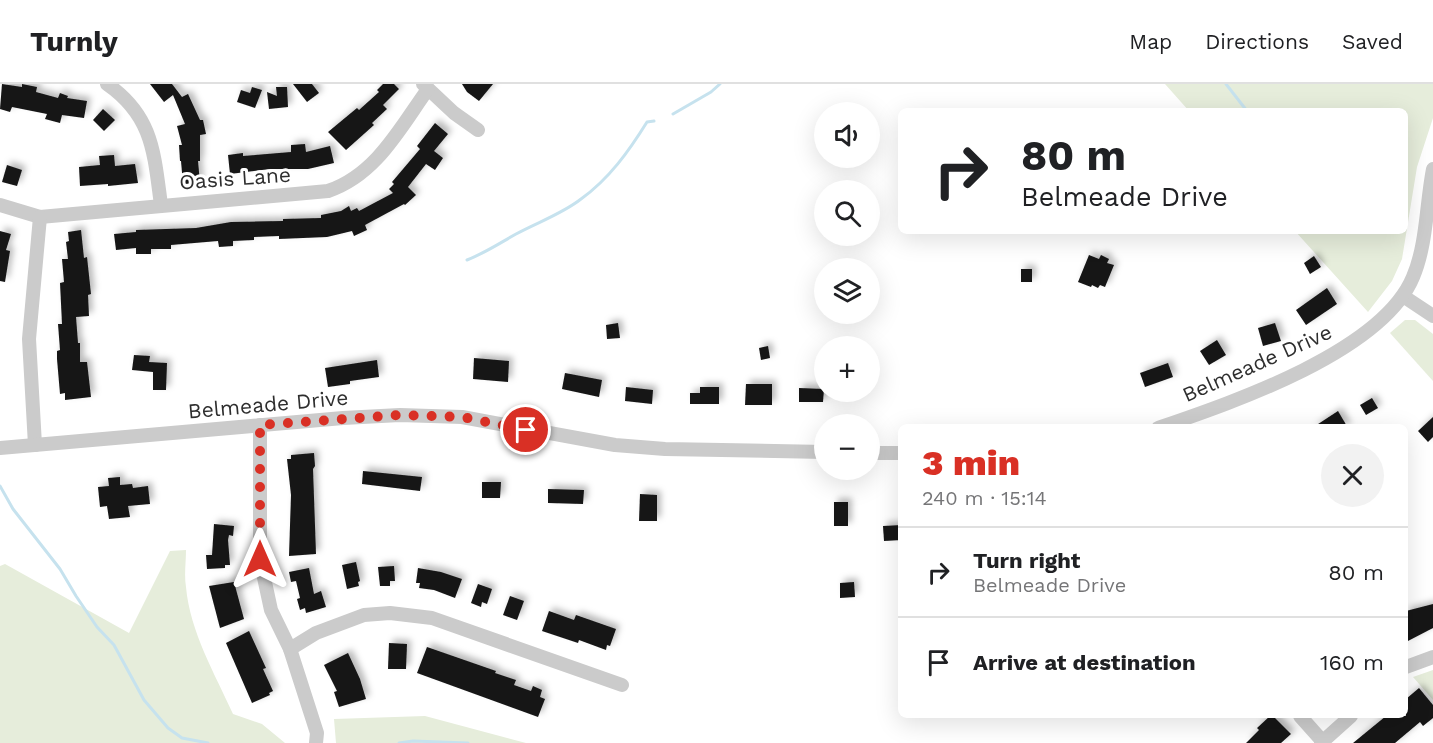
<!DOCTYPE html>
<html lang="en">
<head>
<meta charset="utf-8">
<style>
	body { margin:0; font-family:"Work Sans",sans-serif; background:#f2f2f2; color:#202124; height:100vh; display:flex; flex-direction:column; font-size:22px; white-space:nowrap }
	* { box-sizing:border-box; margin:0 }
	p { font-size:20px; color:#757577 }
	.icon { flex:none; width:33px; height:33px; fill:none; stroke:currentColor; stroke-width:2; stroke-linecap:round; stroke-linejoin:round }
	.map { position:relative; flex:1; overflow:hidden }
	.details { position:absolute; left:898px; top:340px; width:510px; height:294px; display:flex; flex-direction:column; background:#fff; border-radius:9px; box-shadow:0 6px 24px #0002 }
	.details>* { flex:none }
	.guide { position:absolute; left:898px; top:24px; width:510px; height:126px; border-radius:9px; box-shadow:0 6px 24px #0002; background:#fff; color:#202124; overflow:hidden }
	.fabs { position:absolute; left:814px; top:18px; display:grid; gap:12px }
	.fabs a { display:grid; place-items:center; width:66px; height:66px; border-radius:50%; background:#fff; box-shadow:0 6px 24px #0002; font-size:30px }
	.pin { position:absolute; display:grid; place-items:center; width:51px; height:51px; color:#fff; margin:-26px; border:3px solid #fff; border-radius:50%; box-shadow:0 2px 6px #0007 }
	.me { position:absolute; width:66px; margin:-33px; rotate:0deg; stroke-linejoin:round; filter:drop-shadow(0 0 4px #0008) }
	.turn { display:flex; align-items:center; gap:21px; height:126px; padding:0 24px; font-size:27px }
	.turn .icon { width:78px; height:78px; stroke-width:2.5 }
	.turn b { display:block; font-size:42px; line-height:51px }
	.round { display:grid; place-items:center; flex:none; width:63px; height:63px; border-radius:32px; background:#f2f2f2 }
	.summary { display:flex; align-items:center; justify-content:space-between; height:102px; padding:0 24px }
	h1 { font-size:36px; font-weight:800; line-height:45px; color:#d93025 }
	ul { padding:0; list-style:none }
	li { display:flex; align-items:center; gap:18px; height:90px; padding:0 24px; border-top:2px solid #e0e0e0 }
	li div { flex:1 }
	li b { display:block; font-size:22px }
	li em { font-style:normal }
	header { display:flex; align-items:center; gap:36px; box-sizing:border-box; height:84px; padding:0 30px; background:#fff; border-bottom:2px solid #e0e0e0 }
	header strong { font-size:28px }
	nav { display:flex; gap:33px; margin-inline-start:auto; font-size:21px }
	.map>svg:first-child { display:block }
	.green { fill:#e6eddb }
	.lines { fill:none; stroke-linecap:round; stroke-linejoin:round }
	.stream { stroke:#c6e2ee; stroke-width:3 }
	.building { fill:#151515; filter:url(#shadow) }
	.minor { stroke:#cbcbcb; stroke-width:14 }
	.route { stroke:#d93025; stroke-width:10; stroke-dasharray:0 18 }
	.labels { text-anchor:middle; dominant-baseline:central; stroke-width:6; stroke-linejoin:round; paint-order:stroke }
	.street-label { font-size:21px; fill:#2e2e2e; stroke:#fff }
</style>
</head>
<body>
<header>
<strong>Turnly</strong>
<nav><a>Map</a><a>Directions</a><a>Saved</a></nav>
</header>
<div class="map">
<svg width="1433" height="659" viewBox="0 0 1433 659">
	<defs>
		<filter id="shadow"><feDropShadow dx="4" dy="-4" stdDeviation="3" flood-color="#0004"/></filter>
	</defs>
	<rect width="100%" height="100%" fill="#fff"/>
	<!-- green -->
	<g class="green">
		<path d="M1165 0H1433V34L1417 83 1402 175 1392 197 1368 228 1295 147H1406V27H1189Z"/>
		<path d="M1405 236H1415L1433 250V297L1390 249Z"/>
		<path d="M186 466C186 478 184 491 186 503 190 548 215 590 233 630L262 640 285 659H0V482L5 480 129 549 170 467Z"/>
		<path d="M1433 586V616L1413 593Z"/>
		<path d="M425 632 526 659H336L334 635Z"/>
	</g>
	<g class="lines">
		<!-- stream -->
		<g class="stream">
			<path d="M1226 0 1247 27"/>
			<path d="M673 30 711 8 720 0"/>
			<path d="M467 176C485 169 500 159 516 150 538 138 562 130 581 115 609 95 629 67 647 38L654 37"/>
			<path d="M0 402 13 425 60 485 76 512 97 543 114 561 144 616 168 644 182 654 208 659"/>
			<path d="M399 659 413 657 468 659"/>
		</g>
	</g>
	<!-- building -->
	<g class="building">
		<path d="M2 0 22 3V0L37 3 36 8 58 14 60 9 68 12 67 14 87 17 84 34 62 31 60 39 45 35 47 30 12 23 10 28 0 25Z"/>
		<path d="M150 0H172L182 13 188 10 200 36H203L206 50 200 51V77H198L200 99 183 100 181 77H180L179 61H182L177 42 185 40 173 11 164 18Z"/>
		<path d="M293 0H312L319 9 307 18Z"/>
		<path d="M383 0H394L399 5 383 21 387 25 372 39 374 41 346 66 328 48 357 24 359 26 379 8 377 6Z"/>
		<path d="M462 0H493L479 17 467 8Z"/>
		<path d="M252 3 262 6 255 24 237 18 241 6 250 9Z"/>
		<path d="M276 3H287L288 23 269 25 267 8 277 12Z"/>
		<path d="M103 25 115 36 104 47 93 36Z"/>
		<path d="M435 39 448 50 434 67 443 74 435 86 426 80 408 103 416 111 405 121 404 120 365 141 367 146 354 152 352 147 327 153 279 155V152L254 153V156L233 157V162L219 163 218 157 171 161V165H151V170H136V164L116 166 114 150 136 148V146L196 144 231 138 283 137V135L321 134V131L341 127 349 122 351 127 357 124 359 127 393 109 389 105 394 100 392 98 420 65 417 62Z"/>
		<path d="M305 60 306 68 330 62 334 79 308 85H270L230 90 228 71 243 69V72L291 68V61Z"/>
		<path d="M114 71 115 82 135 80 138 99 108 102V100L80 102 79 83 100 81 99 72Z"/>
		<path d="M7 81 22 86 17 102 2 98Z"/>
		<path d="M81 146 84 174 87 173 91 210 88 211 89 232 76 233 78 259H80V278H87L91 313 65 316V309L60 310 57 275V267L60 266 58 240H62L60 199 64 198 62 175H68L66 158 69 157 68 148Z"/>
		<path d="M0 147 11 150 6 166 10 167 5 198 0 197Z"/>
		<path d="M1089 171 1099 175 1101 171 1109 175 1107 179 1114 181 1105 203 1100 201 1098 204 1092 201 1091 203 1078 198Z"/>
		<path d="M1314 172 1321 183 1310 190 1304 179Z"/>
		<rect x="1021" y="185" width="11" height="13"/>
		<path d="M1327 204 1337 220 1306 241 1296 226Z"/>
		<path d="M618 239 620 254 607 255 606 241Z"/>
		<path d="M1275 239 1281 257 1263 262 1258 244Z"/>
		<path d="M1217 256 1226 271 1209 281 1200 267Z"/>
		<path d="M768 262 770 274 761 276 759 264Z"/>
		<path d="M134 271 150 272 149 278 167 279 166 306H153V288L132 286Z"/>
		<path d="M474 274 509 277 508 298 473 295Z"/>
		<path d="M377 276 379 293 350 297V300L328 303 325 284Z"/>
		<path d="M1168 279 1173 293 1145 303 1140 289Z"/>
		<path d="M565 289 602 296 599 313 562 305Z"/>
		<path d="M746 300H772V321H745Z"/>
		<path d="M626 303 653 306 652 320 625 317Z"/>
		<path d="M700 303H719V320H690V309H700Z"/>
		<path d="M799 304 824 305 823 318H799Z"/>
		<path d="M1372 314 1378 324 1366 331 1360 321Z"/>
		<path d="M1338 327 1348 344H1312Z"/>
		<path d="M1433 333V353L1428 358 1418 347Z"/>
		<path d="M314 369 315 382 313 385 316 470 289 472 291 411 287 375H291V371Z"/>
		<path d="M363 387 422 393 420 407 362 400Z"/>
		<path d="M120 393V401L132 400 133 404 148 402 150 420 128 422 130 433 109 435 107 422 100 423 98 403 109 402 108 394Z"/>
		<path d="M482 398H501L500 414H482Z"/>
		<path d="M548 405 584 406 583 420 548 419Z"/>
		<path d="M640 410 657 411V437H639Z"/>
		<rect x="834" y="418" width="14" height="24"/>
		<path d="M214 440 234 442 233 452 229 451 228 456 230 481H225V484L207 485 206 471H212Z"/>
		<path d="M902 441V456L884 457 883 442Z"/>
		<path d="M356 478 360 497 358 498 359 502 347 505 342 481Z"/>
		<path d="M394 482 395 497H390V502H380L378 483Z"/>
		<path d="M309 484 314 510 321 507 326 523 306 529 305 524 300 526 297 515 300 514 296 497 291 498 289 488Z"/>
		<path d="M418 484 441 488 462 495 455 514 434 506 419 504 420 499H416Z"/>
		<path d="M234 498 244 535 220 544 209 502Z"/>
		<path d="M854 498 855 513 840 514V499Z"/>
		<path d="M478 500 492 505 487 520 482 518 481 523 471 519Z"/>
		<path d="M510 512 524 517 517 536 503 531Z"/>
		<path d="M1433 520V544L1406 558V527Z"/>
		<path d="M549 527 574 536 576 531 616 545 610 562 607 561 606 566 579 556 578 559 542 547Z"/>
		<path d="M249 547 266 584 263 585 273 607 269 609 270 611 252 619 226 559Z"/>
		<path d="M389 559 407 560 406 585H388Z"/>
		<path d="M427 563 496 587 495 589 516 596 514 601 531 607 533 602 542 606 540 613 545 615 538 633 417 589Z"/>
		<path d="M348 569 360 595 366 615 339 623 334 608 337 607 324 581Z"/>
		<path d="M1419 604 1433 621V634L1423 642 1420 638 1395 659H1353L1386 632H1406V615Z"/>
		<path d="M1270 632H1273L1291 650 1281 659H1246L1259 646 1257 644Z"/>
	</g>
	<g class="lines">
		<!-- minor -->
		<g class="minor">
			<path d="M107 0C153 32 154 69 161 121"/>
			<path d="M423 0 454 29 478 46"/>
			<path d="M0 121 40 133 328 107C376 91 400 44 428 5"/>
			<path d="M1403 212 1433 232"/>
			<path d="M260 341V475L271 526 290 565 317 649 316 659"/>
			<path d="M1158 344C1231 319 1382 268 1413 193 1427 160 1426 121 1433 85"/>
			<path d="M35 361 29 255 40 133"/>
			<path d="M0 364 343 334 400 331 462 333 615 361 665 365 825 368"/>
			<path d="M870 369H902"/>
			<path d="M290 565 316 549 364 531 390 529 432 534 622 601"/>
			<path d="M1406 583 1433 573"/>
			<path d="M1300 632 1324 659"/>
			<path d="M1321 659 1351 632"/>
		</g>
	</g>
	<g class="lines">
		<!-- route -->
		<path class="route" d="M260 475V341L400 331 462 333 526 346"/>
	</g>
	<g class="labels">
		<!-- street labels -->
		<g class="street-label">
			<text transform="translate(235 94) rotate(-4)">Oasis Lane</text>
			<text transform="translate(1257 279) rotate(-24)">Belmeade Drive</text>
			<text transform="translate(268 320) rotate(-5)">Belmeade Drive</text>
		</g>
	</g>
</svg>
<div class="fabs">
<a><svg class="icon" aria-label="sound" viewBox="0 0 24 24"><path d="M4 9h4l5-4v14l-5-4H4zM17 9q2 3 0 6"/></svg></a>
<a><svg class="icon" aria-label="search" viewBox="0 0 24 24"><circle cx="10" cy="10" r="6"/><path d="M15 15l6 6"/></svg></a>
<a><svg class="icon" aria-label="layers" viewBox="0 0 24 24"><path d="M12 4l9 5-9 5-9-5zM3 14l9 5 9-5"/></svg></a>
<a>+</a>
<a>−</a>
</div>
<div class="pin" style="left:526px;top:346px;background:#d93025"><svg class="icon" aria-label="arrive" viewBox="0 0 24 24"><path d="M6 21V4h12l-3 4 3 4H6"/></svg></div>
<svg class="me" style="left:260px;top:475px" viewBox="-20 -20 40 40"><path d="M0-17L14 15 0 8-14 15z" fill="#d93025" stroke="#fff" stroke-width="4"/></svg>
<div class="guide">
<div class="turn"><svg class="icon" aria-label="right" viewBox="0 0 24 24"><path d="M7 20v-9h11M14 6l5 5-5 5"/></svg><div><b>80 m</b>Belmeade Drive</div></div>
</div>
<section class="details">
<div class="summary"><div><h1>3 min</h1><p>240 m · 15:14</p></div><a class="round"><svg class="icon" aria-label="close" viewBox="0 0 24 24"><path d="M6 6l12 12M18 6L6 18"/></svg></a></div>
<ul>
<li><svg class="icon" aria-label="right" viewBox="0 0 24 24"><path d="M7 20v-9h11M14 6l5 5-5 5"/></svg><div><b>Turn right</b><p>Belmeade Drive</p></div><em>80 m</em></li>
<li><svg class="icon" aria-label="arrive" viewBox="0 0 24 24"><path d="M6 21V4h12l-3 4 3 4H6"/></svg><div><b>Arrive at destination</b></div><em>160 m</em></li>
</ul>
</section>
</div>
</body>
</html>
